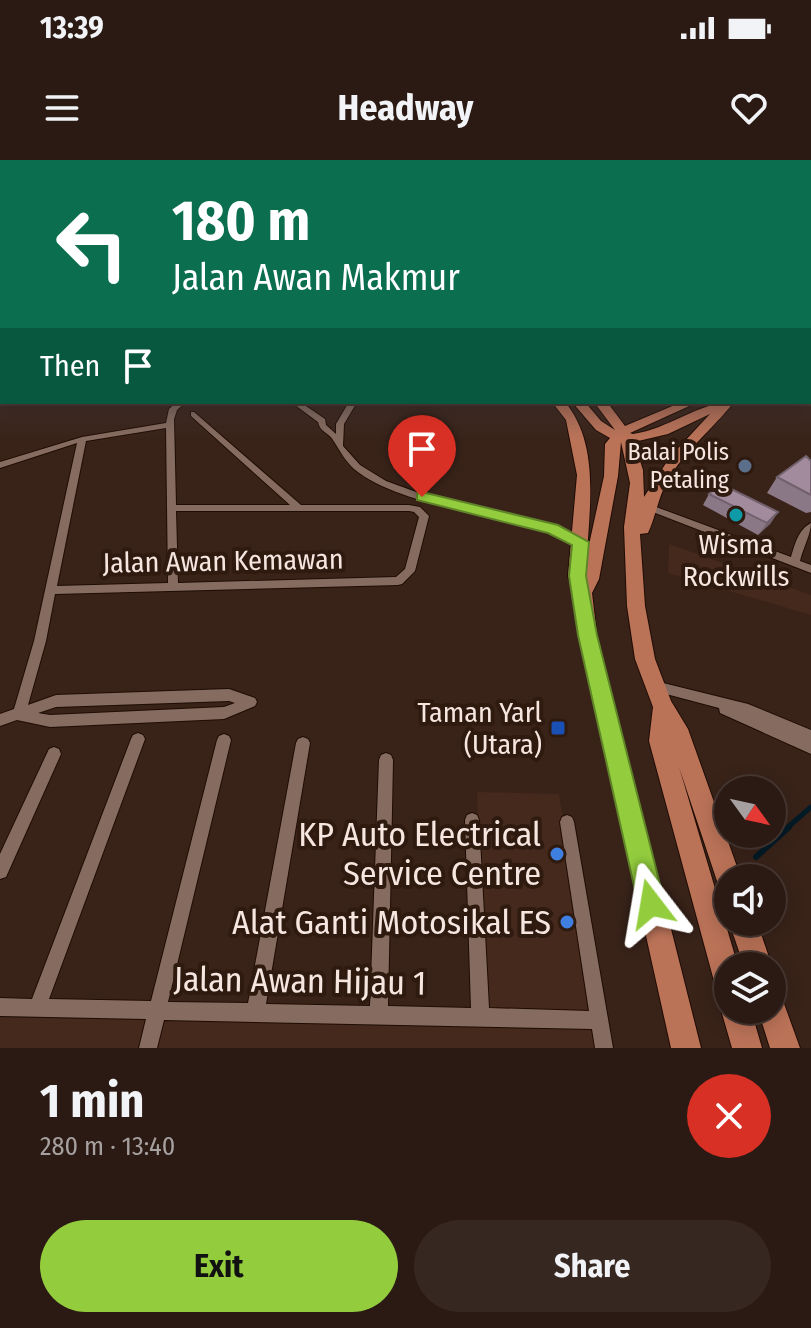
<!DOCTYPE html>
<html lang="en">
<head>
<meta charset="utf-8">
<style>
	body { margin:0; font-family:"Fira Sans Condensed",sans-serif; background:#372721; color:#f1f3f6; height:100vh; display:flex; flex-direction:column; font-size:30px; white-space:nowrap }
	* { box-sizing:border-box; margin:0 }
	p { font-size:26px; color:#a6a1a0 }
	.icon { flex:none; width:44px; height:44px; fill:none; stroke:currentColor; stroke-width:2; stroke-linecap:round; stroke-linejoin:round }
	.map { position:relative; height:888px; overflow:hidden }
	.panel { display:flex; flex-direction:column; background:#2b1a13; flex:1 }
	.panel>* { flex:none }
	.top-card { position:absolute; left:0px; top:0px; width:812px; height:244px; box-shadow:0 4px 20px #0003,0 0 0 2px #473833; background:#0b6e4f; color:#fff; overflow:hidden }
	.needle { width:52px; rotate:123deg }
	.controls { position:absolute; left:714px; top:616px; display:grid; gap:16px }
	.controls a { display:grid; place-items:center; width:72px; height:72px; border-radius:50%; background:#2b1a13; box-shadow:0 4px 20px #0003,0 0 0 2px #473833; font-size:40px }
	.pin { position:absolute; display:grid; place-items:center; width:68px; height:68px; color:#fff; margin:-82px -34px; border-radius:50% 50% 50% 0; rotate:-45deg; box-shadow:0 0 8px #0007 }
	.pin .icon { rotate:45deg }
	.me { position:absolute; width:88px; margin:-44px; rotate:346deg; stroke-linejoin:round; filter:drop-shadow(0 0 6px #0008) }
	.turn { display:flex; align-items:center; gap:28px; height:168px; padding:0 40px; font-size:36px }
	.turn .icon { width:104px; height:104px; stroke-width:2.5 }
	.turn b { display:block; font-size:56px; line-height:68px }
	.then { display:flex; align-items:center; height:76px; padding:0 40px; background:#0003; gap:16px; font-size:30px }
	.round { display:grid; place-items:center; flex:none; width:84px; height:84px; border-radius:42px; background:#372721 }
	.summary { display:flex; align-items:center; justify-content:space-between; height:136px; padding:0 40px }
	h1 { font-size:48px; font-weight:700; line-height:60px }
	.cta { display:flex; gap:16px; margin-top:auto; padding:16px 40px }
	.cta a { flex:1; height:92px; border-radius:48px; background:#93cd3e; color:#111; font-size:32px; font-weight:700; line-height:92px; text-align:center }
	.cta a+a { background:#372721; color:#f1f3f6 }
	.status { display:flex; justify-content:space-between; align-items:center; height:56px; padding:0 40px; background:#2b1a13; direction:ltr }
	.status svg { height:22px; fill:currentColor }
	header { display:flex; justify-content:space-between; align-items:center; height:104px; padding:0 40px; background:#2b1a13; font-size:36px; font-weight:700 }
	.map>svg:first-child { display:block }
	.built { fill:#45291c }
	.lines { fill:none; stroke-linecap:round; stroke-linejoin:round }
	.stream-far1 { stroke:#031b26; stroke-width:5 }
	.stream { stroke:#031b26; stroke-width:6 }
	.minor-casing { stroke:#1f0c04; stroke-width:2 }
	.primary-casing { stroke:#1f0c04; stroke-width:2 }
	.minor { fill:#866c60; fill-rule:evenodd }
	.primary { fill:#bb7358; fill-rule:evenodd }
	.wall { fill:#8b7886 }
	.shaded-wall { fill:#71616d }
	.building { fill:#a28b9c; stroke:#71616d; stroke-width:2 }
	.route { fill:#93cd3e; stroke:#608528; stroke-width:2 }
	.service-dot { fill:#5c6f8a; stroke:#2f1a10; stroke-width:3 }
	.culture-dot { fill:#0f9aa8; stroke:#2f1a10; stroke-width:3 }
	.transit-dot { fill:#1a4fb4; stroke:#2f1a10; stroke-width:3 }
	.shop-dot { fill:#3f7fe0; stroke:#2f1a10; stroke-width:3 }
	.labels { text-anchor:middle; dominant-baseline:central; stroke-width:8; stroke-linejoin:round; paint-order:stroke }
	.far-poi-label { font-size:24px; fill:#f6e6e0; stroke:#2f1a10; text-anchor:end }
	.poi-label { font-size:28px; fill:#f6e6e0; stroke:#2f1a10 }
	.street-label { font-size:28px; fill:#f6e6e0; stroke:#2f1a10 }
	.near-poi-label { font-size:34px; fill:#f6e6e0; stroke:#2f1a10; text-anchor:end }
	.near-street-label { font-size:34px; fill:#f6e6e0; stroke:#2f1a10 }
</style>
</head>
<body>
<div class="status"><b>13:39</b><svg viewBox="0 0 49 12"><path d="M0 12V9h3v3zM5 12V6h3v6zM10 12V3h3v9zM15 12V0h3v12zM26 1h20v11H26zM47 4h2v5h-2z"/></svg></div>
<header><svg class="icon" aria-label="menu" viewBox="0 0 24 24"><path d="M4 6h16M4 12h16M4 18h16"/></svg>Headway<svg class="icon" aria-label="heart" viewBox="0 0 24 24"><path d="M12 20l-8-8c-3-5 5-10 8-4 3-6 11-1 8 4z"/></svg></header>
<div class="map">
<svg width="811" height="888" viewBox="0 0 811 888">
	<rect width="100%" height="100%" fill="#392319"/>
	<!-- built -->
	<g class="built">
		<path d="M669 384 811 435V455L668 413Z"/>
		<path d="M477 632 559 634 598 888H0V857L486 866Z"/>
	</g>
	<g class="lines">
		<!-- stream-far1 -->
		<path class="stream-far1" d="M786 669 811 647"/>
		<!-- stream -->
		<path class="stream" d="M756 697 789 667"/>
		<!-- minor casing -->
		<g class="minor-casing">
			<g id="minor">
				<path d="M177 242H186L177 250 174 259 176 345H290L191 256V252H194L301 345H409L420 347 429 356 415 411 402 424 398 425 55 434 46 481 28 545 56 535 229 529 255 538 257 542 255 546 224 559 50 567 17 560 0 566V554L14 549 34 481 77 283 0 308V302L82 277 166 263 169 249ZM166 268 168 423 57 426 86 281ZM176 351H409L414 352 419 357 405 409 396 417 178 423ZM229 541 235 543 224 547 50 555 38 553 56 547Z"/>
				<path d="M291 242H300L325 259 326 265 336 274V264L349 242H357L344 264 343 286 360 305 386 321 419 333 559 368 585 380 586 382 581 385C561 379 543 370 523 364 474 351 394 342 354 309 345 301 339 289 333 280 328 272 320 272 318 262Z"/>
				<path d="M648 344 791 397C795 384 798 370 811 363 811 374 803 388 800 401L811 405V413L645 349V345Z"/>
				<path d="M655 521 748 544 811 570V594L720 553 719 548 651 530 649 526 651 522Z"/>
				<path d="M138 573 143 575 145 579 49 839 151 841 217 580 219 576 224 574 229 576 231 580 168 842 248 843 296 583 298 579 303 577 308 579 310 583 266 844 370 846 379 600 381 595 386 593 391 595 393 600 388 846 471 848 465 660 467 655 472 653 477 655 479 660 489 848 589 851 560 662 562 657 567 655 572 657 574 662 613 888H595L592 869 164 860 157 888H139L146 859 0 856V838L32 839 131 579 133 575Z"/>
				<path d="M54 587 59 589 61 594 6 717 0 719V694L49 589Z"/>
			</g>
		</g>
		<!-- primary casing -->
		<g class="primary-casing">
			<g id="primary">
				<rect x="810" y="187" width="1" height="6"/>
				<path d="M811 201V208H810V201Z"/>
				<path d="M552 242H565C599 283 590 343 587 394L604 316 605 284 610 278 596 270 572 242H585L601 261 615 270 594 242H607L625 266 682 242H698L630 273 633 274C669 269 698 242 734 242 713 269 685 290 668 320 658 337 656 356 648 373L640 374 645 446 655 499 671 541 688 569 741 718H728V731L719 727 679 607 738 806H728V835L718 831 714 821 649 581 653 547 635 499 627 446 624 367 630 323 621 282 618 316 599 419 592 433 597 475 701 888H671L579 475 574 433 568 416 577 315 566 260ZM710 254 670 297 644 337 643 310 634 282 668 274Z"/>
				<path d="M729 762H757L772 806H744Z"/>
				<path d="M772 833 782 838 800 888H770L758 850H772Z"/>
				<path d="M728 839V850H751L762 888H732L721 850Z"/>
			</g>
		</g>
		<!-- minor -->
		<use href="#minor" class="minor"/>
		<!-- primary -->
		<use href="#primary" class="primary"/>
	</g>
	<!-- wall -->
	<g class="wall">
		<path d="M811 301V352L806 353 767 333 777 317Z"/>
		<path d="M709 334 778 352 770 364 758 375 703 345Z"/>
	</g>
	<!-- shaded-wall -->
	<path class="shaded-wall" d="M778 352 770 364 758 375 767 363Z"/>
	<!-- building -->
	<g class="building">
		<path d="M806 296 811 301V335L777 317Z"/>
		<path d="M721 324 778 352 767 363 709 334Z"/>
	</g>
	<!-- sky -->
	<linearGradient id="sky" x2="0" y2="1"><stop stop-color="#1f130e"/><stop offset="0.55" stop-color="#4e4549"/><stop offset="1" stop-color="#4e4549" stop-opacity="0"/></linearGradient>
	<rect width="811" height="280" fill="url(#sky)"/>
	<!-- route -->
	<path class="route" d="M422 332 558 365 589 382 586 416 597 475 665 744 661 753 651 757 642 753 638 744 578 475 569 416 572 385 548 373 417 340V333Z"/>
	<!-- markers -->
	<circle class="service-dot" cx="745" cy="306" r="8"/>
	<circle class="culture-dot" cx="736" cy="355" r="8"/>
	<rect class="transit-dot" x="550" y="560" width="16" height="16" rx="4"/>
	<g class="shop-dot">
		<circle cx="557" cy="694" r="8"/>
		<circle cx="567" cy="762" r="8"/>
	</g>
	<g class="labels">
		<!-- far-poi labels -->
		<g class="far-poi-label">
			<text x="729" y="292">Balai Polis<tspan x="729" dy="28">Petaling</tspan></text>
		</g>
		<!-- poi labels -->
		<g class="poi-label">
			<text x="736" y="384">Wisma<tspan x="736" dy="32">Rockwills</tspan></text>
			<text x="542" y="552" text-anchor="end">Taman Yarl<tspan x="542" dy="32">(Utara)</tspan></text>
		</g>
		<!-- street labels -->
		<g class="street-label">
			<text transform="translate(223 401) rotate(-1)">Jalan Awan Kemawan</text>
		</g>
		<!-- near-poi labels -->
		<g class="near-poi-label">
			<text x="541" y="674">KP Auto Electrical<tspan x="541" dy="39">Service Centre</tspan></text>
			<text x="551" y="762">Alat Ganti Motosikal ES</text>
		</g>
		<!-- near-street labels -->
		<g class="near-street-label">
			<text transform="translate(300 821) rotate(1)">Jalan Awan Hijau 1</text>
		</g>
	</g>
</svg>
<div class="controls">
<a><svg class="needle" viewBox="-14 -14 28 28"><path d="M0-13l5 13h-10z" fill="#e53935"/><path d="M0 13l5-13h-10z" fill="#a6a1a0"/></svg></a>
<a><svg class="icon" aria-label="sound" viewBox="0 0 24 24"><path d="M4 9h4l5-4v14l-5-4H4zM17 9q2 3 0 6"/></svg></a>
<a><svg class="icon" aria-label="layers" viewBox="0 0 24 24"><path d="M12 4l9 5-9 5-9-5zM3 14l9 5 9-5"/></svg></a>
</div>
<div class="pin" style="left:422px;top:337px;background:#d93025"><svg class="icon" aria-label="arrive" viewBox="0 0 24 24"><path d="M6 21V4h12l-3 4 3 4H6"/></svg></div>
<svg class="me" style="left:651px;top:744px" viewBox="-20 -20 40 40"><path d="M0-17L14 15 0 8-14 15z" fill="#93cd3e" stroke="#fff" stroke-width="4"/></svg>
<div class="top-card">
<div class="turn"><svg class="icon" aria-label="left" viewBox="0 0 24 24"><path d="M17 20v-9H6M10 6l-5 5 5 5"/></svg><div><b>180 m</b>Jalan Awan Makmur</div></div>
<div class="then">Then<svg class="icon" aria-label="arrive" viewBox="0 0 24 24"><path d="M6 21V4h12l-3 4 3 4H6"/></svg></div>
</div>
</div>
<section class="panel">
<div class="summary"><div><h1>1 min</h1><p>280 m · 13:40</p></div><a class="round" style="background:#d93025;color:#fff"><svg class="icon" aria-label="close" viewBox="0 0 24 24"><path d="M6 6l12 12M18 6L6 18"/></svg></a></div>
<div class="cta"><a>Exit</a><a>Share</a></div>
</section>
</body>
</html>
